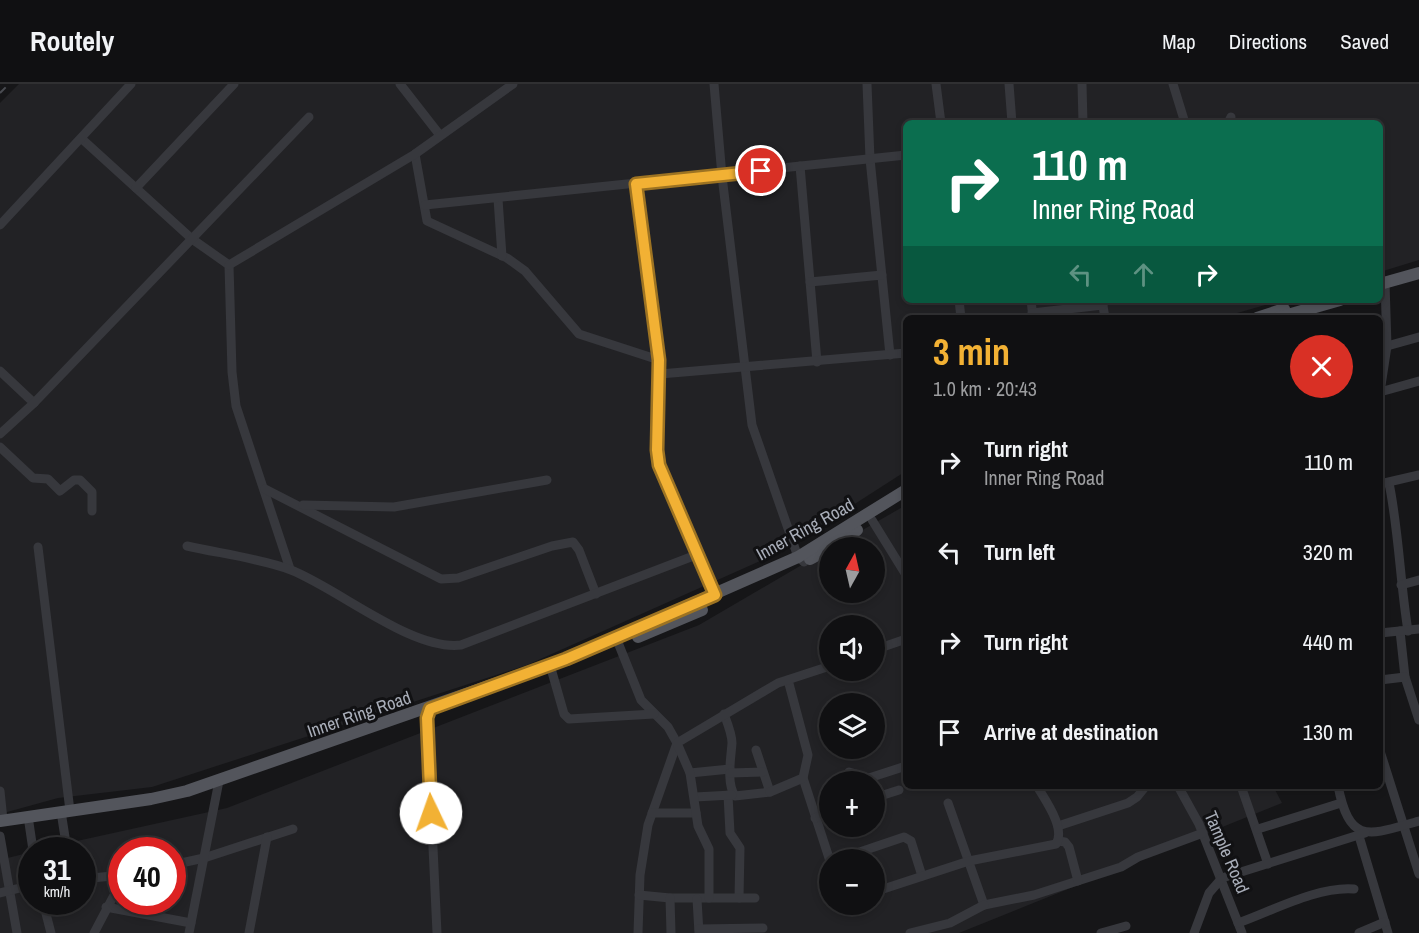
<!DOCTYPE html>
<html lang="en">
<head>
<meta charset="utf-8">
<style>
	body { margin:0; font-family:"Archivo Narrow",sans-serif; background:#1e1e20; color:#f1f3f6; height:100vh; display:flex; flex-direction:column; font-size:22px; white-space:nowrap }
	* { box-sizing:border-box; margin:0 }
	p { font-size:20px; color:#9c9d9f }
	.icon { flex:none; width:33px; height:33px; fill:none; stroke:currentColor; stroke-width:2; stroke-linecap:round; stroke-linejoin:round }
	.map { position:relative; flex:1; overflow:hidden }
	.details { position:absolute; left:903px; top:231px; width:480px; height:474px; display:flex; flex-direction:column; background:#101012; border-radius:9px; box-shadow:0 3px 9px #0003,0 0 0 2px #303032 }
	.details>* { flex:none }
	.top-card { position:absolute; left:903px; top:36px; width:480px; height:183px; border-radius:9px; box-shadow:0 3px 9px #0003,0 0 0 2px #303032; background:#0b6e4f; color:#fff; overflow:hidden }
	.needle { width:39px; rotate:8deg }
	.fabs { position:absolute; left:819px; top:453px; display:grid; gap:12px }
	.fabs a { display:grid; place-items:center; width:66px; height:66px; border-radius:50%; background:#101012; box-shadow:0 3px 9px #0003,0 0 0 2px #303032; font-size:30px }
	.speed { position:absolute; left:18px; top:753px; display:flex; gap:12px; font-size:30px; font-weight:700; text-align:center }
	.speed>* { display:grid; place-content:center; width:78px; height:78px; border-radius:50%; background:#101012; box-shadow:0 3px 9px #0003,0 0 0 2px #303032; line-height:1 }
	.speed small { font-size:15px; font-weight:400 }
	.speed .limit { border:9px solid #d22; background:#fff; color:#111 }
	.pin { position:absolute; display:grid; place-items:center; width:51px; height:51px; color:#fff; margin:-26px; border:3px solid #fff; border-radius:50%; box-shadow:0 2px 6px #0007 }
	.me { position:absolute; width:66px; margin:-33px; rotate:357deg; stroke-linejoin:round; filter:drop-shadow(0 0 4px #0008) }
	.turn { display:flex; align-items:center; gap:21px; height:126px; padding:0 30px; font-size:27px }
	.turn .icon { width:78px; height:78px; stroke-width:2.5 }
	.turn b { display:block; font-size:42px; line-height:51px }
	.lanes { display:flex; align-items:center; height:57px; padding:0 30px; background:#0003; justify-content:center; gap:30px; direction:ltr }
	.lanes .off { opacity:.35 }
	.round { display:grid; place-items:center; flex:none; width:63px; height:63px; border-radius:32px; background:#1e1e20 }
	.overview { display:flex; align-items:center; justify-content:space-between; height:102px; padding:0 30px }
	h1 { font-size:36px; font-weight:700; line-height:45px; color:#f2b134 }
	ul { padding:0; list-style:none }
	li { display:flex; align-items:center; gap:18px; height:90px; padding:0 30px }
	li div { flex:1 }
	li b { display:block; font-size:22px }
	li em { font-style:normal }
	header { display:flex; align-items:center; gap:36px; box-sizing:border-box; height:84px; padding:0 30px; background:#101012; border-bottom:2px solid #303032 }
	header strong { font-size:28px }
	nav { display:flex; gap:33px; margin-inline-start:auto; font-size:21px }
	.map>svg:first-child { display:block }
	.built { fill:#222225; fill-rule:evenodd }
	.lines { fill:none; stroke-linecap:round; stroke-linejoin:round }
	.minor { stroke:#37383d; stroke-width:9 }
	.major { stroke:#53555c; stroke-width:12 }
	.rail { stroke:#4a4c52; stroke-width:2; stroke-dasharray:8 6; stroke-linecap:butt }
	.route-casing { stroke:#9d7322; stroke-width:15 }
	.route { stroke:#f2b134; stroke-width:10 }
	.labels { text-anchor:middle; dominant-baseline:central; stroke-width:6; stroke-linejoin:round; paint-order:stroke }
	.street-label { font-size:18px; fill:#a8adb8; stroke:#111113 }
</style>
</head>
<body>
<header>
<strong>Routely</strong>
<nav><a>Map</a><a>Directions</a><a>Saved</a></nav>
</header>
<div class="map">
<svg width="1419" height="849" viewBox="0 0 1419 849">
	<rect width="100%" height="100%" fill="#161618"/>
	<!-- built -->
	<g class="built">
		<path d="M19 0H1419V176L1380 188V39H906V216H1282L1220 234H906V387L780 468 527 581 152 703 58 714 0 730V19Z"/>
		<path d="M906 421V702H1273L1282 719 959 849H0V776L31 768 32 818H82V766H36L227 724 699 541 829 465 830 508H874V464L833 463ZM830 542H874V586H830ZM830 620H874V664H830ZM830 698H874V742H830ZM122 766H172V818H122ZM830 776H874V820H830Z"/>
	</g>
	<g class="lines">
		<!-- minor -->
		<g class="minor">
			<path d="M400 0 439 50"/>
			<path d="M714 0 722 92 752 341 798 473 804 478"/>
			<path d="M867 0 870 75 890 271"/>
			<path d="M936 0 941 39"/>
			<path d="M1009 0 1012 39"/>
			<path d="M1082 0 1083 39"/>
			<path d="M1173 0 1185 39"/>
			<path d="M1228 39 1231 33"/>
			<path d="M82 55 192 155 229 181 232 288 236 322 290 485"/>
			<path d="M415 70 427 137 507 174 525 187 579 250 659 276"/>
			<path d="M800 82 817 278"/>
			<path d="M635 101 659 276V381L715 511"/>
			<path d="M136 104 234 0"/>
			<path d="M498 115 502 172"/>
			<path d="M425 121 906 71"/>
			<path d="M0 141 131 0"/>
			<path d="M229 181 415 70 513 0"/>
			<path d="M810 198 882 191"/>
			<path d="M959 216 961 234"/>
			<path d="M1031 216 1033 234"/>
			<path d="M1102 216 1105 234"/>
			<path d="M1032 229 1103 221"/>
			<path d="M1380 264 1419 253"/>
			<path d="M0 287 34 319"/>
			<path d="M660 290 906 269"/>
			<path d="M1380 308 1387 262 1385 199"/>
			<path d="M1380 308 1419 297"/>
			<path d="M0 350 34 319 309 33"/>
			<path d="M0 363 33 394 48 395 60 407 74 396H80L92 408V427"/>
			<path d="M1389 399C1399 448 1400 498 1408 547"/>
			<path d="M1380 400 1419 391"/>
			<path d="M265 405 441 495 458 494 552 462 573 458 579 466 596 510"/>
			<path d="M303 421 394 423 547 396"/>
			<path d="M872 436 906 491"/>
			<path d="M187 462C217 469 264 475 291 486 339 505 412 567 461 561L696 471"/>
			<path d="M38 463 70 727"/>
			<path d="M1401 501 1419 496"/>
			<path d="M1400 547 1405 593 1419 636"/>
			<path d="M1380 549 1419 545"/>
			<path d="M619 561 641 616 668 643 677 659 648 741 640 791 638 849"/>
			<path d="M874 566 906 555"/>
			<path d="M552 588 564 630 569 635 654 630"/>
			<path d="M1380 596 1405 593"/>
			<path d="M430 625 427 635 437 849"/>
			<path d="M724 630C727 638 732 650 732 659 731 674 726 699 735 712L770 708 756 666"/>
			<path d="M1380 667 1419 790"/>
			<path d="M849 688 869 694 906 682"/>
			<path d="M690 689 730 685"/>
			<path d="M730 689 763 688"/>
			<path d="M803 694 830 777"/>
			<path d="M1178 702 1199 740 1242 849"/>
			<path d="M1241 702 1268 780"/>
			<path d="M1338 702C1350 762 1369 751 1419 737"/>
			<path d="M0 707 3 736"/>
			<path d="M770 708 803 694 808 671 788 596"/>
			<path d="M728 711 730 749 740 764 739 814"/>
			<path d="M695 713 732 711"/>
			<path d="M874 714 899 706"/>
			<path d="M948 719 984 821 1034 811 1121 783 1138 773 1203 749"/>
			<path d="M652 729H696"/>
			<path d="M62 734 67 766"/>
			<path d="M815 734 830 729"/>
			<path d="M29 739 33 766"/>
			<path d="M1058 742 1128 719 1137 713 1146 702"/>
			<path d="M1258 745 1341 719"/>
			<path d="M0 752 17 849"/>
			<path d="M1359 752 1388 849"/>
			<path d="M1058 757 1065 758 1069 763 1078 797"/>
			<path d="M836 776 904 753 911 757 922 792"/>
			<path d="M172 781 204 774 293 745"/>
			<path d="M82 795 122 791"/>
			<path d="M874 808 969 777 1056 760C1066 744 1045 716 1037 702"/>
			<path d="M0 809 32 801"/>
			<path d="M639 811 670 814H755"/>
			<path d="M670 814 671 849"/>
			<path d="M709 814V765L698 742 690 689 677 659 778 599 830 582"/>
			<path d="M697 815 699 849"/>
			<path d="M43 818 51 849"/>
			<path d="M77 818 78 820"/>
			<path d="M106 823 191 839"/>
			<path d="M1238 839C1272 827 1318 802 1354 805"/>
			<path d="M699 845 763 844"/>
			<path d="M94 849 122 796"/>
			<path d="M189 849 219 697"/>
			<path d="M249 849 267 753"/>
			<path d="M910 849 950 839 984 821"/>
			<path d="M1101 849 1126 842"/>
			<path d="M1194 849 1209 809 1222 794 1365 749"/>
			<path d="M1359 849 1385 838"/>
		</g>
		<!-- major -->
		<g class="major">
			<path d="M1380 200 1419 189"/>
			<path d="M1257 234 1284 225"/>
			<path d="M1277 234 1340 216"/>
			<path d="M830 464 857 446"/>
			<path d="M810 475 830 464"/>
			<path d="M638 553 702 526"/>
			<path d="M0 737 151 715 187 707 566 575 798 473 906 406"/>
		</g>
		<!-- rail -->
		<path class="rail" d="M0 9 9 0"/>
	</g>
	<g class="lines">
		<!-- route casing -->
		<g class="route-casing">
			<path id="route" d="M431 729 427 634 430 625 566 575 715 511 659 381 657 366 659 276 636 100 761 87"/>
		</g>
		<!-- route -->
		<use href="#route" class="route"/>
	</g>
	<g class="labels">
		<!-- street labels -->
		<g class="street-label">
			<text transform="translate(805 445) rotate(-29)">Inner Ring Road</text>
			<text transform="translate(359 630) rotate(-19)">Inner Ring Road</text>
			<text transform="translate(1227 768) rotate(67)">Tample Road</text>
		</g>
	</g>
</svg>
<div class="fabs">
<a><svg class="needle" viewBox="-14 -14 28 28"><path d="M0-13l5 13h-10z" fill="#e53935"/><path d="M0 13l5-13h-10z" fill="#9c9d9f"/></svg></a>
<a><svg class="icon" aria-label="sound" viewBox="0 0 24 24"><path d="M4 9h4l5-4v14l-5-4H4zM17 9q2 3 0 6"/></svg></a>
<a><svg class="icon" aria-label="layers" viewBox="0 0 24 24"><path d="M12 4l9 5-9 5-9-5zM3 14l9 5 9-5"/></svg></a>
<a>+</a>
<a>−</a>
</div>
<div class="speed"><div>31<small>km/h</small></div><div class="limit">40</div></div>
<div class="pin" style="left:761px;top:87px;background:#d93025"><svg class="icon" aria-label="arrive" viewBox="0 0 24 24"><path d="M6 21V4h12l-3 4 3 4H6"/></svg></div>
<svg class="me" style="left:431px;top:729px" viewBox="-20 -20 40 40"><circle r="19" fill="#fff"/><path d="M0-13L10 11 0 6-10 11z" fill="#f2b134"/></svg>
<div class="top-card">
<div class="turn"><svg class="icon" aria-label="right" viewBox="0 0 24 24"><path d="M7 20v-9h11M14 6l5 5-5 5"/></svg><div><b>110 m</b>Inner Ring Road</div></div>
<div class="lanes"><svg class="icon off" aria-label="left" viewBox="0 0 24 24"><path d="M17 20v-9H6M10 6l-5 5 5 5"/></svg><svg class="icon off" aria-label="ahead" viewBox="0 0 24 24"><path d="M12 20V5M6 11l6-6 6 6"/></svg><svg class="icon" aria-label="right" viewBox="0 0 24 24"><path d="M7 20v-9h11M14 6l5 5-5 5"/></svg></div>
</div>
<section class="details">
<div class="overview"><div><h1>3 min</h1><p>1.0 km · 20:43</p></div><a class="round" style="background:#d93025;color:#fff"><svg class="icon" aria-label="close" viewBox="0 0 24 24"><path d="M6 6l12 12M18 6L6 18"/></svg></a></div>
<ul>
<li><svg class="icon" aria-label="right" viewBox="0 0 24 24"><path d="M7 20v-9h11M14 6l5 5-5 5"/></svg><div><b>Turn right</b><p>Inner Ring Road</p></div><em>110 m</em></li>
<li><svg class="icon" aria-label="left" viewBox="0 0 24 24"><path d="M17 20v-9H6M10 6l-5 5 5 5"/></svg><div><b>Turn left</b></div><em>320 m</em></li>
<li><svg class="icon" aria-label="right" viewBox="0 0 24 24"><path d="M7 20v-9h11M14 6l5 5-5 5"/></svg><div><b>Turn right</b></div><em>440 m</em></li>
<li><svg class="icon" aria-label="arrive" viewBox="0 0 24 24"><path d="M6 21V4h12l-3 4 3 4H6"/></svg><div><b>Arrive at destination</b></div><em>130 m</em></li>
</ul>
</section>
</div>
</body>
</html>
